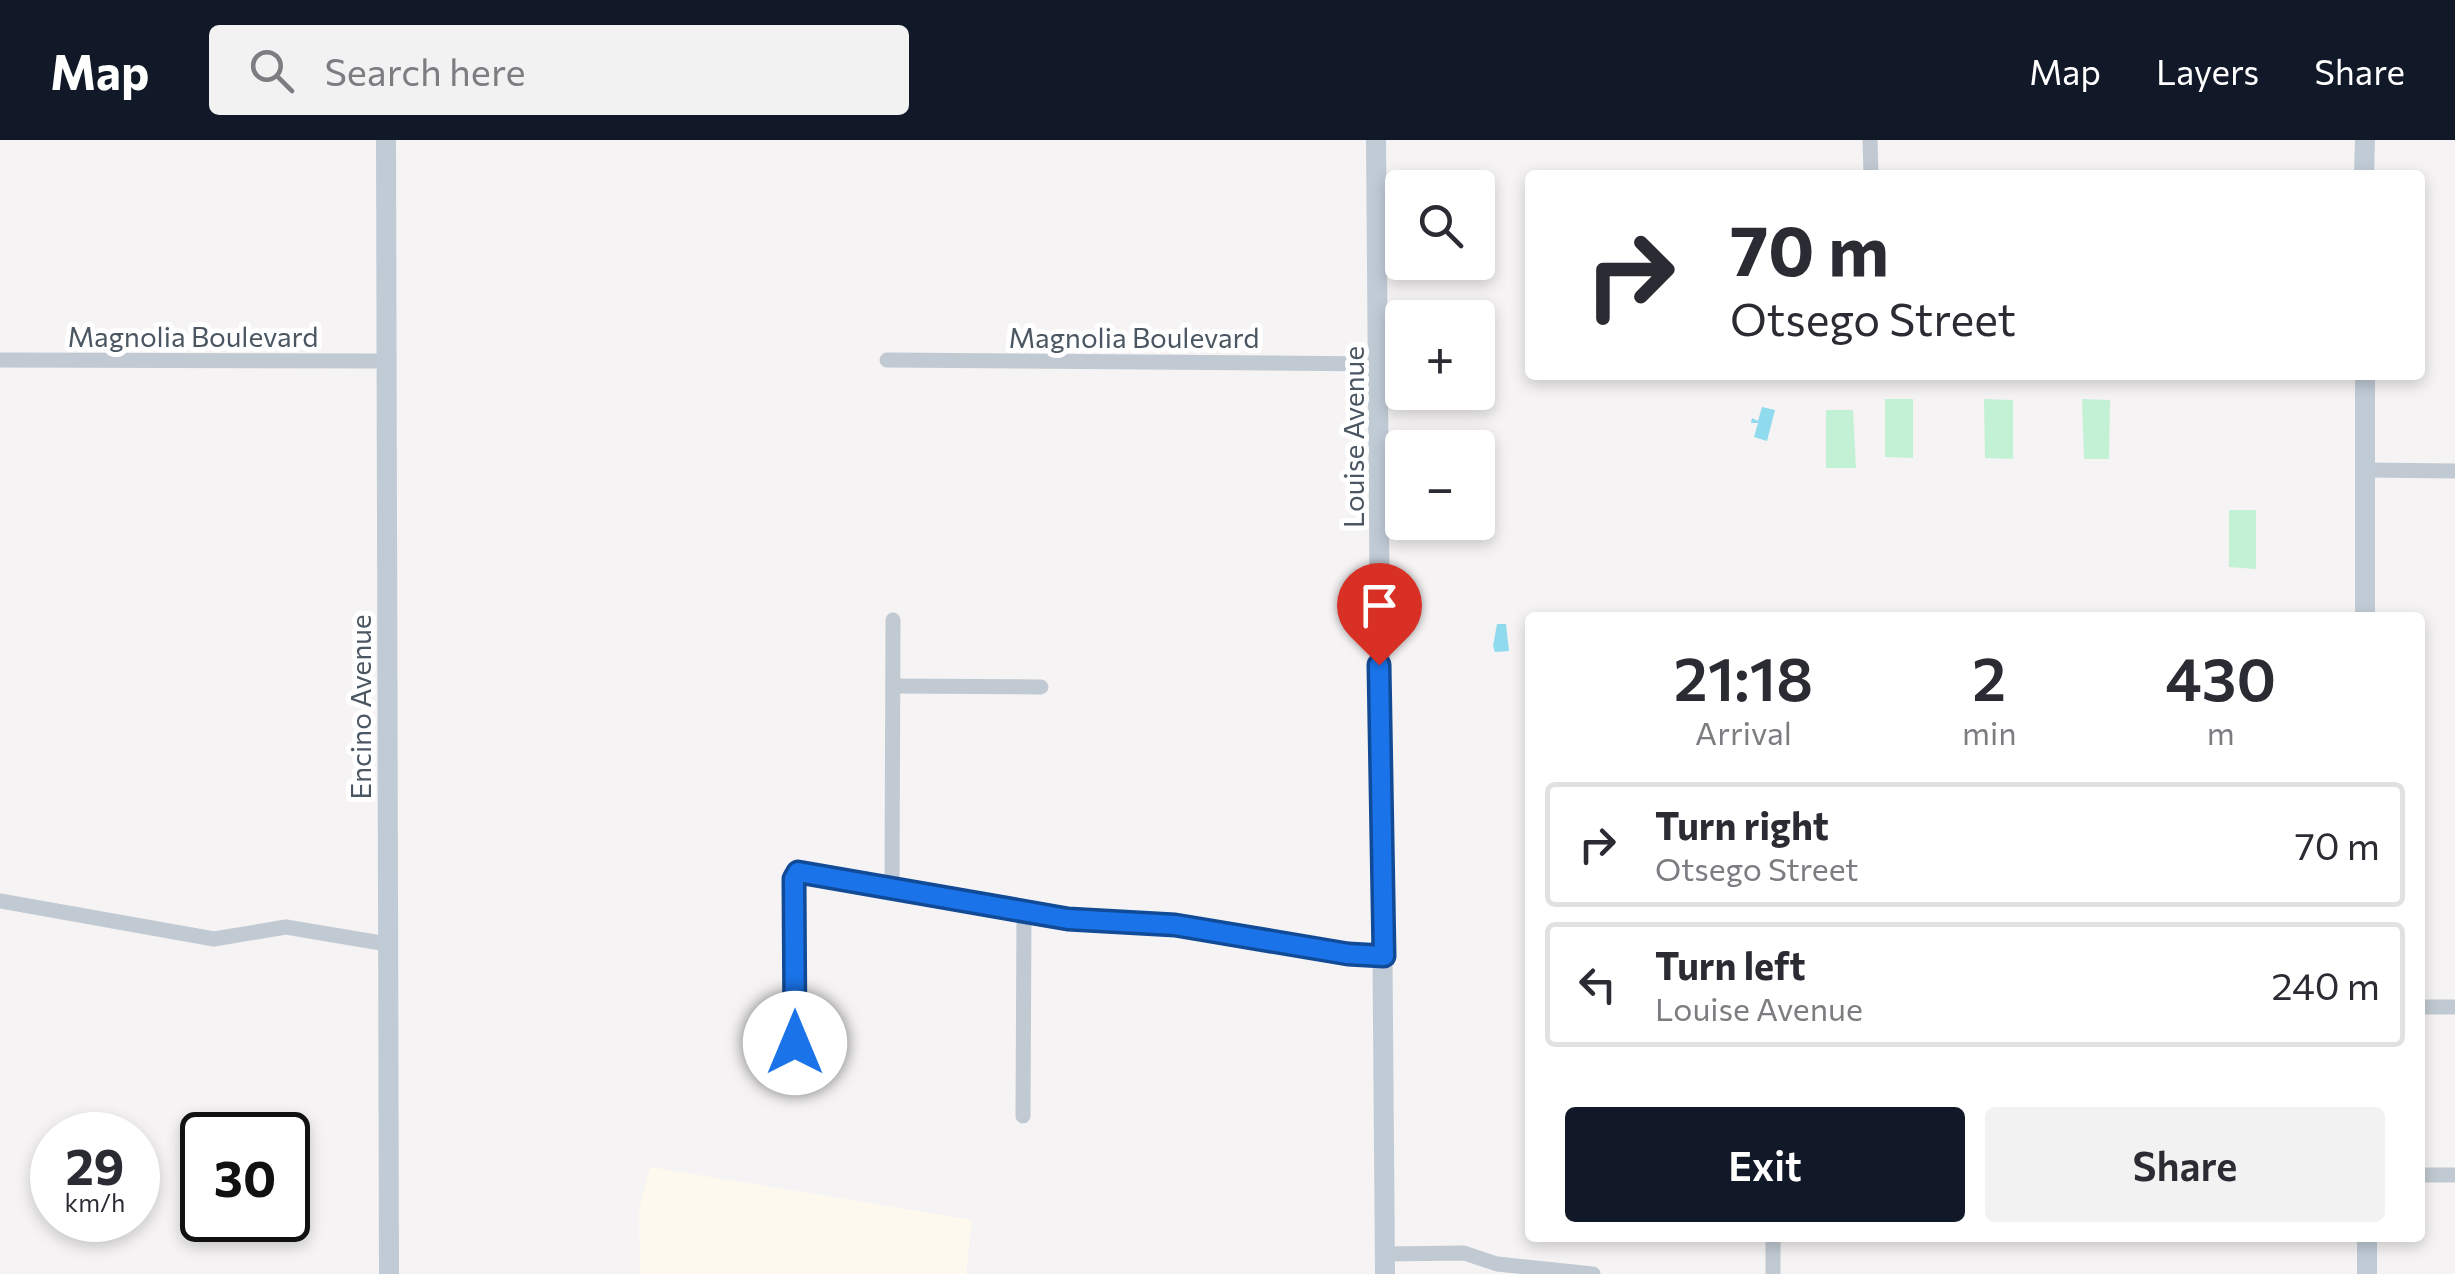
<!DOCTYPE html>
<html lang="en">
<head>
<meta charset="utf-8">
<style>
	body { margin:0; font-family:Commissioner,sans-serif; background:#f2f2f3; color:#2b2b33; height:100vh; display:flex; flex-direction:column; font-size:38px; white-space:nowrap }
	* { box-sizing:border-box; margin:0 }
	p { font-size:32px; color:#7c7c81 }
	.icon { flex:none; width:55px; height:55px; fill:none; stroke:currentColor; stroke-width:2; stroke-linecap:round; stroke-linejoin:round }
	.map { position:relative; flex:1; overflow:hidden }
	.panel { position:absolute; left:1525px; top:472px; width:900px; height:630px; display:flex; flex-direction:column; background:#fff; border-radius:10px; box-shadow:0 5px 15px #0003 }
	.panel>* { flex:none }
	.hud { position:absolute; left:1525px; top:30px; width:900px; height:210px; border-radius:10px; box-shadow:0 5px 15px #0003; background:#fff; color:#2b2b33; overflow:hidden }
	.buttons { position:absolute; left:1385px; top:30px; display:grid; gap:20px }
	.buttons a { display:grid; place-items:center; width:110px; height:110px; border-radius:10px; background:#fff; box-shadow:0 5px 15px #0003; font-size:50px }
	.speed { position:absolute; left:30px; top:972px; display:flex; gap:20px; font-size:50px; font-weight:700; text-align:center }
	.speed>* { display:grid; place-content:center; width:130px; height:130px; border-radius:50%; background:#fff; box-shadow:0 5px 15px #0003; line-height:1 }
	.speed small { font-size:25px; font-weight:400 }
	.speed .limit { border:5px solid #111; border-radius:15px; background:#fff; color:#111 }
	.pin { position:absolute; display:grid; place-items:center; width:85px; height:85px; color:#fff; margin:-102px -42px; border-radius:50% 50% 50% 0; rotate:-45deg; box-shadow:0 0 10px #0007 }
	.pin .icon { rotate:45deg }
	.me { position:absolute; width:110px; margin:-55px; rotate:0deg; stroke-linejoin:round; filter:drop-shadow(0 0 8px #0008) }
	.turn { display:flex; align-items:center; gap:35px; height:210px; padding:0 40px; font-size:45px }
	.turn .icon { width:130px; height:130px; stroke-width:2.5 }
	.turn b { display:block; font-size:70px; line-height:85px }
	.eta { display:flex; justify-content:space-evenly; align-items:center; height:170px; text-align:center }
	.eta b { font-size:60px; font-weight:600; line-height:70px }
	.cta { display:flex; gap:20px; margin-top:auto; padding:20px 40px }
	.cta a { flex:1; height:115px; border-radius:10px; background:#111827; color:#fff; font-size:40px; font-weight:600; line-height:115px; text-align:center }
	.cta a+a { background:#f2f2f3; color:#2b2b33 }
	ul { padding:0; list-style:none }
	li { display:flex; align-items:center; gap:30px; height:125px; margin:0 20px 15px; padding:0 20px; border:5px solid #e1e1e2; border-radius:10px }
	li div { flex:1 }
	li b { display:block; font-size:38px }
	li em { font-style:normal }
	header { display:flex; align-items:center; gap:60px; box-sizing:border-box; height:140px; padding:0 50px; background:#111827; color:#fff }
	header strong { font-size:48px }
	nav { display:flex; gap:55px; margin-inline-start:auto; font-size:35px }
	.search { width:700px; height:90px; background:#f2f2f3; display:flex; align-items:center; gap:25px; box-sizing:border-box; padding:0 35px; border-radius:10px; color:#7c7c81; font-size:38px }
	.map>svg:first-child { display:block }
	.commercial { fill:#fdf9ef }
	.green { fill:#c3f1d5 }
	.water { fill:#90daee }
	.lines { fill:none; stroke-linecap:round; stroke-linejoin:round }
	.street { stroke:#c1cad2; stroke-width:15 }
	.secondary { stroke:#c1cbd6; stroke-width:20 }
	.route-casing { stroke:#114b97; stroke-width:25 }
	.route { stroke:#1a73e8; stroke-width:18 }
	.labels { text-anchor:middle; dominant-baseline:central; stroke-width:10; stroke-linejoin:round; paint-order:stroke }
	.street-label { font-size:28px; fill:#4a5661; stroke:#fff }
</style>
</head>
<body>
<header>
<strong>Map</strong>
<div class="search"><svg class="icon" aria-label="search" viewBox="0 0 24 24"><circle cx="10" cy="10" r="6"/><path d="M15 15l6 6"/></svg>Search here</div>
<nav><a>Map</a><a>Layers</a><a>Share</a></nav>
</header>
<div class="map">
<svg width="2455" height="1134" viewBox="0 0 2455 1134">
	<rect width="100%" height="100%" fill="#f5f3f3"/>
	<!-- commercial -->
	<path class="commercial" d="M650 1027 972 1080 966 1134H640L639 1070Z"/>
	<!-- green -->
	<g class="green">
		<path d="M1885 259H1913V318L1885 317Z"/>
		<path d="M1984 259 2013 260V319L1985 318Z"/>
		<path d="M2082 259 2110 260 2109 319H2084Z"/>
		<path d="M1826 270H1853L1856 328H1826Z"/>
		<path d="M2229 370H2256V429L2229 427Z"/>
	</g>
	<!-- water -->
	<g class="water">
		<path d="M1762 267 1775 270 1767 301 1754 297 1758 283H1751L1752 278 1758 281Z"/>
		<path d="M1497 484H1506L1509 511 1495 512 1493 506Z"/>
	</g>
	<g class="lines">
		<!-- street -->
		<g class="street">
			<path d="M1870 0 1871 35"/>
			<path d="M0 220 386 221"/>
			<path d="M887 220 1380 224"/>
			<path d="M2365 330 2455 331"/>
			<path d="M893 546 1041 547"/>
			<path d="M892 747 893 480"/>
			<path d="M0 761 214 799 286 787 387 804"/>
			<path d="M2420 867H2455"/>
			<path d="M795 903 794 739 797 732 1068 779 1175 785 1347 814 1384 816"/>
			<path d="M1023 976 1024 772"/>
			<path d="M2420 1035H2455"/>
			<path d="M1773 1098V1134"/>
			<path d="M1385 1114 1464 1113 1497 1124 1593 1134"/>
		</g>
		<!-- secondary -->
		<g class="secondary">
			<path d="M386 0 389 1134"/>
			<path d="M1376 0 1385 1134"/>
			<path d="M2364 35 2365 0"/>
			<path d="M2365 478V235"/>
			<path d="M2367 1134V1098"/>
		</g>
	</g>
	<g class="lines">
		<!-- route casing -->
		<g class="route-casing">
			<path id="route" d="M795 903 794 739 798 732 1068 779 1175 785 1348 814 1384 816 1379 525"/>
		</g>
		<!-- route -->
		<use href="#route" class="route"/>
	</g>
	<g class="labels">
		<!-- street labels -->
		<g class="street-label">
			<text x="193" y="196">Magnolia Boulevard</text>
			<text x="1134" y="197">Magnolia Boulevard</text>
			<text transform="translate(1353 297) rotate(-90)">Louise Avenue</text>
			<text transform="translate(360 567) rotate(-90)">Encino Avenue</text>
		</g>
	</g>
</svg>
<div class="buttons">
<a><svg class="icon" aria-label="search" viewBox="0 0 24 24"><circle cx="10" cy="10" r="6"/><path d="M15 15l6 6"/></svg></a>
<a>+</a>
<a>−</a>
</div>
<div class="speed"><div>29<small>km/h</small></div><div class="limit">30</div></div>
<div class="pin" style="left:1379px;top:525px;background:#d93025"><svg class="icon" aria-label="arrive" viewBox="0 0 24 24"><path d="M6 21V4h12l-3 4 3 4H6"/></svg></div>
<svg class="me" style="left:795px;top:903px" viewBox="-20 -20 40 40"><circle r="19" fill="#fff"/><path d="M0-13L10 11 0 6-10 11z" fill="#1a73e8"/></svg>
<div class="hud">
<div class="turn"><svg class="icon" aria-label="right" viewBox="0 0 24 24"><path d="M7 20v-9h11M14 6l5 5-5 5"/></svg><div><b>70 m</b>Otsego Street</div></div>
</div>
<section class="panel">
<div class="eta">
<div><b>21:18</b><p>Arrival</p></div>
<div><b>2</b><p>min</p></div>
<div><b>430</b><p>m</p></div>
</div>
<ul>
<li><svg class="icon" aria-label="right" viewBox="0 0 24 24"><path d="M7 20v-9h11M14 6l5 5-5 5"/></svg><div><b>Turn right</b><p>Otsego Street</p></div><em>70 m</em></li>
<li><svg class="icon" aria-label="left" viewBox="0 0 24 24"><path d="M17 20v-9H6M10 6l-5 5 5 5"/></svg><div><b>Turn left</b><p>Louise Avenue</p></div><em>240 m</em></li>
</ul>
<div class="cta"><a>Exit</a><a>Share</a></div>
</section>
</div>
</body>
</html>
